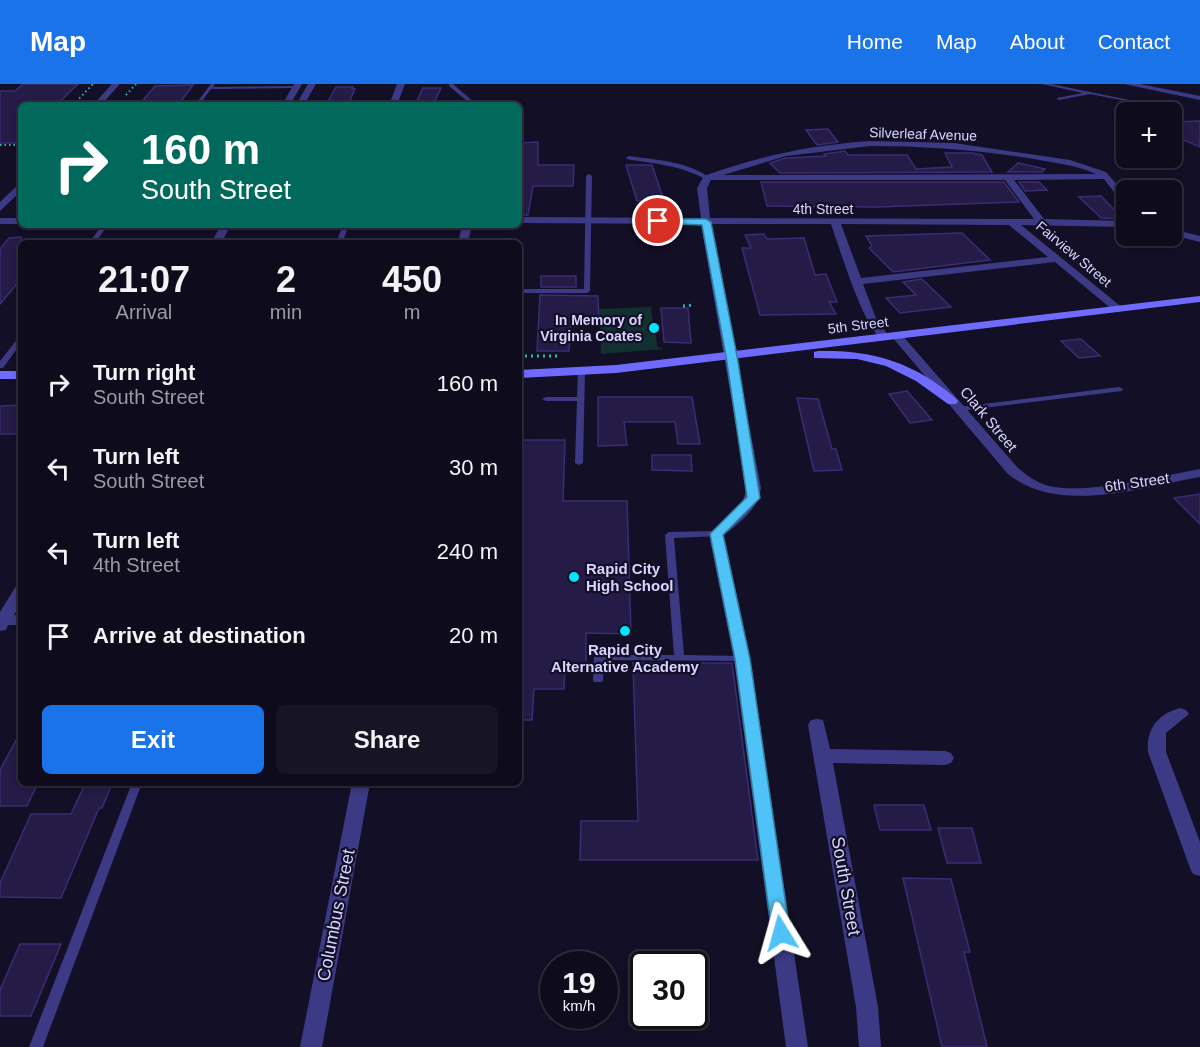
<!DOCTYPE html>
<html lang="en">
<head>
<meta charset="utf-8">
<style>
	body { margin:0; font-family:Arial,sans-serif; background:#171425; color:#f1f3f6; height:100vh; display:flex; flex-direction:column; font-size:22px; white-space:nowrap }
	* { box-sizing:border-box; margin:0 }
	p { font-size:20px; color:#9b9ba3 }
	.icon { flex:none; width:33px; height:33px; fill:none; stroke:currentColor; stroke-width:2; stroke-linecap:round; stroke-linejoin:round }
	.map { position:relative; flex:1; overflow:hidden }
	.panel { position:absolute; left:18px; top:156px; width:504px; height:546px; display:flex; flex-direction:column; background:#0e0b1c; border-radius:9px; box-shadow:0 3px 9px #0003,0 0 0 2px #2e2b3b }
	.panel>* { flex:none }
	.top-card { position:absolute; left:18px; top:18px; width:504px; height:126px; border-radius:9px; box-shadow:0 3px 9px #0003,0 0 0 2px #2e2b3b; background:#00695c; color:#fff; overflow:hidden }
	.fabs { position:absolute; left:1116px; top:18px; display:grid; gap:12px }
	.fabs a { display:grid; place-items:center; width:66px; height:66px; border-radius:9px; background:#0e0b1c; box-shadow:0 3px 9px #0003,0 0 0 2px #2e2b3b; font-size:30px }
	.speed { position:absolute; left:540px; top:867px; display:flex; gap:12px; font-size:30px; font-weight:700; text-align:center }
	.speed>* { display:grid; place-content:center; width:78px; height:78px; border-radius:50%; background:#0e0b1c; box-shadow:0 3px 9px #0003,0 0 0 2px #2e2b3b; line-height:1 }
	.speed small { font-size:15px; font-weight:400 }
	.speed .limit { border:3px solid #111; border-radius:9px; background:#fff; color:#111 }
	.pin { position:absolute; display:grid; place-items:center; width:51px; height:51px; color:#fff; margin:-26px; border:3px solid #fff; border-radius:50%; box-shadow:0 2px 6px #0007 }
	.me { position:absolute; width:66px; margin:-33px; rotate:352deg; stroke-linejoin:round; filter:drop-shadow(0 0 4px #0008) }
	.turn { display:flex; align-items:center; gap:21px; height:126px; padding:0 24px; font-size:27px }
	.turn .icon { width:78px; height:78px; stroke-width:2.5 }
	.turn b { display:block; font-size:42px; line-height:51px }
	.eta { display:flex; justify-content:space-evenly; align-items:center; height:102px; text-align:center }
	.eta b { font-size:36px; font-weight:700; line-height:42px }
	.primary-button { display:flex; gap:12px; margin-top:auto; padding:12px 24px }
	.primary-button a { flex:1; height:69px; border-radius:9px; background:#1a73e8; color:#fff; font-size:24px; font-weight:700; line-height:69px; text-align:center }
	.primary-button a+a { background:#171425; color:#f1f3f6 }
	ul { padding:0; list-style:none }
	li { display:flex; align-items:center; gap:18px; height:84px; padding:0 24px }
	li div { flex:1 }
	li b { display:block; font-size:22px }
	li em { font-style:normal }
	header { display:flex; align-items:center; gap:36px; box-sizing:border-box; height:84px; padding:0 30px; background:#1a73e8; color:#fff }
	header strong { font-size:28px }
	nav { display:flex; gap:33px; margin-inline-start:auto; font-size:21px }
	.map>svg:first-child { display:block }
	.green { fill:#12302f }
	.building { fill:#241b47; stroke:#3b2d73; stroke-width:1.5 }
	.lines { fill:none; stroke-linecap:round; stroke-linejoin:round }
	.path-far1 { stroke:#2fb8b0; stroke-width:2; stroke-dasharray:1.5 3; stroke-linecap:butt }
	.path { stroke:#2fb8b0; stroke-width:3; stroke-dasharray:2 4; stroke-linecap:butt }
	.lane { fill:#3d3a85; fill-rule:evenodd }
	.street { fill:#3d3a85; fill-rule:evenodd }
	.secondary { fill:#6f6bff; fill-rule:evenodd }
	.route { fill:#4fc3f7; stroke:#337fa1; stroke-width:1.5 }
	.poi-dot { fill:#00e5ff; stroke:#130f26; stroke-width:2 }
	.labels { text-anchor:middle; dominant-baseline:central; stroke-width:4.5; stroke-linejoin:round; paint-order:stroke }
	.far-street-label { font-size:14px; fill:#d9d4ff; stroke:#130f26 }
	.far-poi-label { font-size:14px; font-weight:bold; fill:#d9d4ff; stroke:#130f26; text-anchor:end }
	.street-label { font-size:15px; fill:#d9d4ff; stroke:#130f26 }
	.poi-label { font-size:15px; font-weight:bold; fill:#d9d4ff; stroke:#130f26; text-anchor:start }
	.near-street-label { font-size:18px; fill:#d9d4ff; stroke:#130f26 }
</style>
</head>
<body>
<header>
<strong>Map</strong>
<nav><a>Home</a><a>Map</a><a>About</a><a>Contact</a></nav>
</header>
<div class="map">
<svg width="1200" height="963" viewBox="0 0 1200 963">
	<rect width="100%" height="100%" fill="#130f26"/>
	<!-- green -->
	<path class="green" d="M651 223 653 239 648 244 656 251 657 262 664 265 601 270 599 225Z"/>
	<!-- building -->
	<g class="building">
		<path d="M23 0H78L56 21H21V59H0V7H15Z"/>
		<path d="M193 1 178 21H139L155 2Z"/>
		<path d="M336 3H353L352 5H355L348 21H326Z"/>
		<path d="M423 4H441L433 21H415Z"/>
		<path d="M1200 37V63L1172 51V38Z"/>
		<path d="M828 45 838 58 817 61 806 46Z"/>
		<path d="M538 58V81H574L573 102H533L528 131H519V59Z"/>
		<path d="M845 67 848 71H907L916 85 952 83 945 69H972L982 71 992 88 780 89 770 79 786 74 826 72 824 70Z"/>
		<path d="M1018 79 1045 85 1042 88H1008Z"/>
		<path d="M626 81H652L664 117H637Z"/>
		<path d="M761 98H1004L1019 118 876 123 767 122Z"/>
		<path d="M1019 98H1039L1047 106 1025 107Z"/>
		<path d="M1101 112 1123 135 1101 134 1079 113Z"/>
		<path d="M962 149 990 176 893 188 869 164 872 162 866 152Z"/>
		<path d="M764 150 767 155 804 154 815 191 826 190 837 218H829L836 230 760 231 742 164H751L745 151Z"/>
		<path d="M21 153V195L0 220V165L9 154Z"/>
		<rect x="541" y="192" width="35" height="11"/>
		<path d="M922 195 951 223 900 229 886 214 916 211 903 198Z"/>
		<path d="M540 211 598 212 599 241H571L569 267H537Z"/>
		<path d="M661 224H688L691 259 664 258Z"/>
		<path d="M1081 255 1100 272 1079 274 1061 257Z"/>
		<path d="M907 307 932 336 910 339 889 310Z"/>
		<path d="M598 313H692L700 360H678L675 338H624L627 361 598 362Z"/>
		<path d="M797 314 818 315 832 365H836L842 386 814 387Z"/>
		<path d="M21 321V350H0V322Z"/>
		<path d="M519 356H565L563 417H627L631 550 586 549V581H565L564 605H534L532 636H519Z"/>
		<path d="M652 371H691L692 387 652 386Z"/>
		<path d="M1200 410V440L1174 414Z"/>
		<path d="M633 579H732L758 776H580L581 737H638Z"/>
		<path d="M21 647V699H38L27 722H0V686Z"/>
		<path d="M85 700H112L102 724H99L61 814 0 813V799L31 730H71Z"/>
		<path d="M874 721H924L931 746H880Z"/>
		<path d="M938 744H972L981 779H947Z"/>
		<path d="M903 794 951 795 970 868H964L987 963H942Z"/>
		<path d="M20 860H61L31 932H0V906Z"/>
	</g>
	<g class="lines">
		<!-- path-far1 -->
		<g class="path-far1">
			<path d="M126 11 136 0"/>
			<path d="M73 21 93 0"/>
			<path d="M0 61H21"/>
		</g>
		<!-- path -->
		<g class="path">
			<path d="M683 222 693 221"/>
			<path d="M649 244H656"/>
			<path d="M519 272H558"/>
		</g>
		<!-- lane -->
		<g class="lane">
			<path d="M211 0H215L213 3 296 2 298 3 296 4 211 5 199 21H195Z"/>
			<path d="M449 0H453L477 21H472L449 2Z"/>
			<path d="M1042 0H1051L1144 19 1142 20 1090 10 1059 16 1057 15V14L1083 9Z"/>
			<path d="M629 72C656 76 687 77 710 94L705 95C680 81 655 80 627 75L626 74Z"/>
			<path d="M589 90 592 92 590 207 587 209H519V205H584L586 92Z"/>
			<path d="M102 141H108L95 159H89Z"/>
			<path d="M343 141H349L342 159H336Z"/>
			<path d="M21 252V259L3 284H0V277L19 253Z"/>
			<path d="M578 286H584L585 288 583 379 579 381 575 379 577 317H546L542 315 546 313H577Z"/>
			<path d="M1119 303 1123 305 1122 307 959 327 955 325 959 323Z"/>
			<path d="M716 447 719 448 720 450 719 452 674 454 684 571 742 572 745 573 747 575 745 577 604 576 603 596 602 598H594L593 596 594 573 596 571H674L665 451 669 448Z"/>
			<path d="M132 699H142L43 963H29Z"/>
		</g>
		<!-- street -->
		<g class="street">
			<path d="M112 0H120L101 21H93Z"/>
			<path d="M294 0H302L290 21H282Z"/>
			<path d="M308 0H316L304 21H296Z"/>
			<path d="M397 0H405L397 21H389Z"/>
			<path d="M1124 0H1140L1200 12V16Z"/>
			<path d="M870 57 954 59 1070 76 1106 88 1126 111V121L1123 120 1104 95 1014 96 1044 135 1126 137V143L1021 141 1124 225 1118 228 1114 227 1055 178 863 200 877 237 890 253 884 256C865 250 839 162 831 140H711L761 404C758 426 740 438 724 451L750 575 808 963H786L734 575 709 450 741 422 747 404 701 140 519 139V133L701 134 697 104 704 92C758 72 812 61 870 57ZM870 62C925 62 979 66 1034 75 1055 79 1077 81 1096 90L723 91 786 72ZM711 96H1005L1034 135 710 134 707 104ZM841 140 1009 141 1048 173 861 194Z"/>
			<path d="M21 98V107L0 127V118Z"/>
			<rect x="0" y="134" width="21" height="6"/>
			<path d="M221 141H231L221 159H211Z"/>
			<path d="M462 141H472L468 159H458Z"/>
			<path d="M1172 145 1200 152V158L1172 151Z"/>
			<path d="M897 249 901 250 1017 383C1026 391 1037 399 1049 402 1087 411 1160 392 1200 385V393C1142 403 1056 432 1007 389L893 254 891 252Z"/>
			<path d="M21 500V519L14 531H21V541H8L6 546 0 547V528L16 502Z"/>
			<path d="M1180 624 1186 626 1189 630 1166 649V668L1200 758V792L1193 790 1190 784 1148 668C1146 645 1158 630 1180 624Z"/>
			<path d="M817 635 823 636 830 665 945 667 951 669 954 674 951 679 945 681 833 679 878 923 881 963H859L856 923 808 641 811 636Z"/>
			<path d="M352 699H370L322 963H300Z"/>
		</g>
		<!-- secondary -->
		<g class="secondary">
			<path d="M1200 212V218L616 289 519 294V286L616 281Z"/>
			<path d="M818 267C860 266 897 273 933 297 941 303 951 309 958 317L956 320H948L916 297 886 282 857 275 814 274V268Z"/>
			<rect x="0" y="287" width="21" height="8"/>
		</g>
	</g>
	<!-- route -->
	<path class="route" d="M658 135H706L711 138 737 272 760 414 723 451 750 575 790 849 788 855 781 857 774 855 772 849 735 575 710 450 747 413 726 272 702 141 655 139 654 137Z"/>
	<!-- markers -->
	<g class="poi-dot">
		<circle cx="654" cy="244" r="6"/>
		<circle cx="574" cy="493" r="6"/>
		<circle cx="625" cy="547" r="6"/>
	</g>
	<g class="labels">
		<!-- far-street labels -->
		<g class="far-street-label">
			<text transform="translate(923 50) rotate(2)">Silverleaf Avenue</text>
			<text x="823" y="125">4th Street</text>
			<text transform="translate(1074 170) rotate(40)">Fairview Street</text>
			<text transform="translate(858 241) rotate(-7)">5th Street</text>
		</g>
		<!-- far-poi labels -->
		<g class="far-poi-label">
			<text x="642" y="236">In Memory of<tspan x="642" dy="16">Virginia Coates</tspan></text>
		</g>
		<!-- street labels -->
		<g class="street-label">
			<text transform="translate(989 335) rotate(50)">Clark Street</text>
			<text transform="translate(1137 398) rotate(-8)">6th Street</text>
		</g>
		<!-- poi labels -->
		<g class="poi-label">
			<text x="586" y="484">Rapid City<tspan x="586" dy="17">High School</tspan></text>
			<text x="625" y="565" text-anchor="middle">Rapid City<tspan x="625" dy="17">Alternative Academy</tspan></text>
		</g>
		<!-- near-street labels -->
		<g class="near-street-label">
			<text transform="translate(846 802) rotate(80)">South Street</text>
			<text transform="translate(336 831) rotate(-79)">Columbus Street</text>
		</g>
	</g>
</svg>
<div class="fabs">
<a>+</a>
<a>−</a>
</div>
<div class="speed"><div>19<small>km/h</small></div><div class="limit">30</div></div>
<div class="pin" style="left:658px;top:137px;background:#d93025"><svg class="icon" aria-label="arrive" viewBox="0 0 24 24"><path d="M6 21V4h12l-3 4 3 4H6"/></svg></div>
<svg class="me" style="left:781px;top:849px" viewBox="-20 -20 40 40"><path d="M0-17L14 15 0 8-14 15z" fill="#4fc3f7" stroke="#fff" stroke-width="4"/></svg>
<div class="top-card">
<div class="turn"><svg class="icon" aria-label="right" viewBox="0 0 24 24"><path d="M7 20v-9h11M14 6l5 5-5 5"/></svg><div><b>160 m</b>South Street</div></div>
</div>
<section class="panel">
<div class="eta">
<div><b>21:07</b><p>Arrival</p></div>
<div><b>2</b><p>min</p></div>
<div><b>450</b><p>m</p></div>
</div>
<ul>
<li><svg class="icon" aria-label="right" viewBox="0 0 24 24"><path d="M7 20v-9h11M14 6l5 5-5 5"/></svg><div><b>Turn right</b><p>South Street</p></div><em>160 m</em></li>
<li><svg class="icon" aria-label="left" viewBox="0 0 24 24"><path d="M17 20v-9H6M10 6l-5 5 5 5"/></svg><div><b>Turn left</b><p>South Street</p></div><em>30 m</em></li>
<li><svg class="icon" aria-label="left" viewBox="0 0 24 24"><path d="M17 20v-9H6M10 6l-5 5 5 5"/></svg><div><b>Turn left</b><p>4th Street</p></div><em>240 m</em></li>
<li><svg class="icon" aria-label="arrive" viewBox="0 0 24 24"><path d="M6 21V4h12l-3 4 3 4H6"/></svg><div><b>Arrive at destination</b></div><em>20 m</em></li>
</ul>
<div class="primary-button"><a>Exit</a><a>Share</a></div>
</section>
</div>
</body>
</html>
